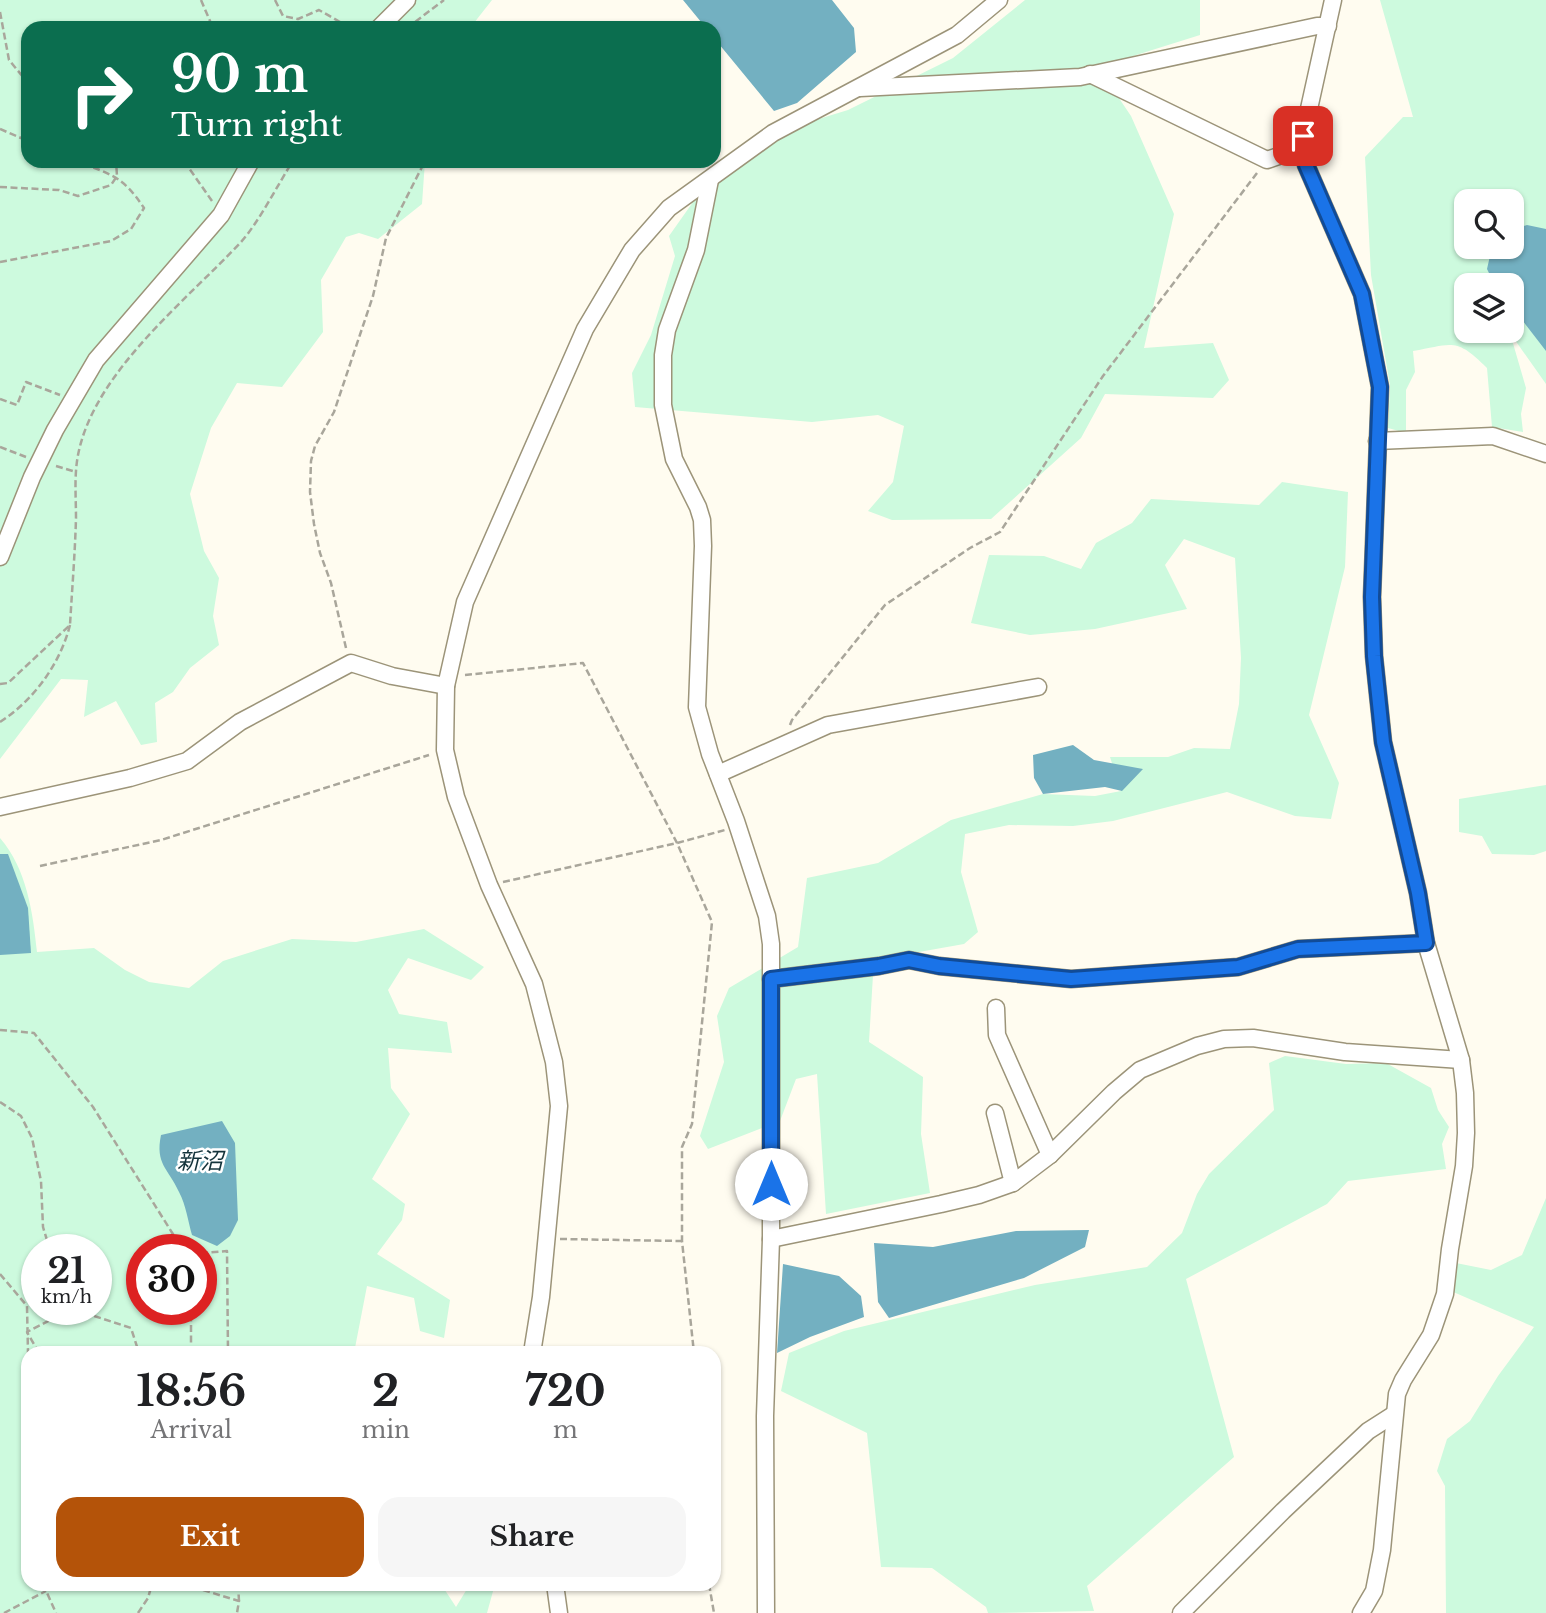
<!DOCTYPE html>
<html lang="en">
<head>
<meta charset="utf-8">
<style>
	body { margin:0; font-family:"Libre Baskerville","Noto Sans JP",serif; background:#f6f6f6; color:#202124; height:100vh; display:flex; flex-direction:column; font-size:26px; white-space:nowrap }
	* { box-sizing:border-box; margin:0 }
	p { font-size:23px; color:#757577 }
	.icon { flex:none; width:38px; height:38px; fill:none; stroke:currentColor; stroke-width:2; stroke-linecap:round; stroke-linejoin:round }
	.map { position:relative; flex:1; overflow:hidden }
	.sheet { position:absolute; left:21px; top:1346px; width:700px; height:245px; display:flex; flex-direction:column; background:#fff; border-radius:21px; box-shadow:0 2px 5px #0004 }
	.sheet>* { flex:none }
	.guide { position:absolute; left:21px; top:21px; width:700px; height:147px; border-radius:21px; box-shadow:0 2px 5px #0004; background:#0b6e4f; color:#fff; overflow:hidden }
	.controls { position:absolute; left:1454px; top:189px; display:grid; gap:14px }
	.controls a { display:grid; place-items:center; width:70px; height:70px; border-radius:14px; background:#fff; box-shadow:0 2px 5px #0004; font-size:35px }
	.speed { position:absolute; left:21px; top:1234px; display:flex; gap:14px; font-size:35px; font-weight:700; text-align:center }
	.speed>* { display:grid; place-content:center; width:91px; height:91px; border-radius:50%; background:#fff; box-shadow:0 2px 5px #0004; line-height:1 }
	.speed small { font-size:18px; font-weight:400 }
	.speed .limit { border:10px solid #d22; background:#fff; color:#111 }
	.pin { position:absolute; display:grid; place-items:center; width:60px; height:60px; color:#fff; margin:-30px; border-radius:14px; box-shadow:0 4px 10px #0006 }
	.me { position:absolute; width:77px; margin:-38px; rotate:0deg; stroke-linejoin:round; filter:drop-shadow(0 0 5px #0008) }
	.turn { display:flex; align-items:center; gap:24px; height:147px; padding:0 35px; font-size:32px }
	.turn .icon { width:91px; height:91px; stroke-width:2.5 }
	.turn b { display:block; font-size:49px; line-height:60px }
	.eta { display:flex; justify-content:space-evenly; align-items:center; height:119px; text-align:center }
	.eta b { font-size:42px; font-weight:700; line-height:49px }
	.primary-button { display:flex; gap:14px; margin-top:auto; padding:14px 35px }
	.primary-button a { flex:1; height:80px; border-radius:21px; background:#b45309; color:#fff; font-size:28px; font-weight:700; line-height:80px; text-align:center }
	.primary-button a+a { background:#f6f6f6; color:#202124 }
	.map>svg:first-child { display:block }
	.green { fill:#cdfade; fill-rule:evenodd }
	.water { fill:#73b0c1 }
	.lines { fill:none; stroke-linecap:round; stroke-linejoin:round }
	.minor-casing { stroke:#9c9479; stroke-width:19 }
	.path { stroke:#a9a69b; stroke-width:2.5; stroke-dasharray:7 3.5; stroke-linecap:butt }
	.minor { stroke:#fff; stroke-width:16 }
	.route-casing { stroke:#114b97; stroke-width:18 }
	.route { stroke:#1a73e8; stroke-width:12 }
	.labels { text-anchor:middle; dominant-baseline:central; stroke-width:5; stroke-linejoin:round; paint-order:stroke }
	.water-label { font-size:23px; font-style:italic; fill:#14333b; stroke:#fff }
</style>
</head>
<body>
<div class="map">
<svg width="1546" height="1613" viewBox="0 0 1546 1613">
	<rect width="100%" height="100%" fill="#fffcf0"/>
	<!-- green -->
	<g class="green">
		<path d="M0 0H492L470 28H28V161H425L422 204 378 239 359 233 346 237 321 280 323 332 282 387 237 383 211 428 190 494 204 551 219 578 213 616 219 645 190 668 173 692 155 703 157 742 141 745 116 701 84 717 88 680 61 679 0 759Z"/>
		<path d="M1025 0H1200V35L1098 67 1131 116 1174 214 1144 348 1213 343 1229 380 1213 398 1105 394 1081 438 991 519 892 520 868 511 893 482 904 426 878 415 812 422 635 407 632 373 651 335 675 256 669 236 722 161 773 133 848 110 953 58Z"/>
		<path d="M1380 0H1546V384L1510 333 1526 388 1521 414 1523 432 1492 427 1487 368C1456 337 1453 344 1413 351L1415 372 1406 390V433L1388 428 1390 385 1371 275 1365 157 1403 117H1413ZM1466 201H1512V247H1466ZM1466 285H1512V331H1466Z"/>
		<path d="M1282 482 1348 492 1345 567 1309 715 1339 783 1331 819 1295 816 1227 792 1113 821 1073 826 1009 825 965 834 961 872 978 932 964 944 902 955 873 975 869 1042 923 1077 921 1134 930 1193 826 1214 817 1074 796 1079 780 1121 708 1149 700 1136 724 1062 717 1016 729 988 798 947 807 878 878 863 951 820 1043 794 1095 796 1121 791 1110 757H1168L1194 748 1230 749 1239 704 1241 658 1235 558 1184 539 1165 565 1187 609 1095 629 1030 635 971 623 989 555 1044 556 1081 569 1096 543 1132 523 1151 499 1259 505Z"/>
		<path d="M1546 785V851L1534 855 1492 854 1482 836 1459 832V799Z"/>
		<path d="M0 838C27 869 33 913 37 952L94 948 125 970 149 982 189 988 223 961 292 939 356 942 424 929 484 967 471 980 408 958 388 990 399 1014 447 1022 452 1053 388 1048 391 1088 410 1114 372 1179 405 1204 402 1220 377 1254 450 1300 444 1338 420 1331 414 1298 367 1286 354 1353H28V1584H441L456 1607 470 1584H495L487 1613H0ZM37 1250H96V1309H37ZM142 1250H201V1309H142Z"/>
		<path d="M1285 1056 1346 1064 1386 1063 1431 1088 1438 1110 1449 1127 1442 1144 1446 1169 1348 1181 1327 1204 1186 1279 1234 1457 1087 1586 1094 1611 988 1613 986 1607 932 1568 881 1567 867 1433 781 1391 789 1353 844 1331 1035 1285 1147 1267 1182 1233 1197 1194 1209 1174 1274 1110 1269 1063Z"/>
		<path d="M1546 1198V1613H1446L1445 1486 1437 1471 1447 1439 1470 1421 1498 1376 1534 1327 1451 1291 1456 1263 1491 1270 1522 1255Z"/>
	</g>
	<!-- water -->
	<g class="water">
		<path d="M683 0H832L854 28 856 52 797 103 774 111 714 38V28H706Z"/>
		<path d="M1527 225 1546 229V351L1512 307V285H1495L1487 269 1492 247H1512V230Z"/>
		<path d="M1073 745 1094 760 1143 769 1122 791 1105 787 1043 794 1034 778 1033 755Z"/>
		<path d="M0 854H8L28 908 31 953 0 955Z"/>
		<path d="M222 1121 235 1143 238 1220 230 1236 217 1246 192 1235C188 1221 186 1205 179 1192 168 1168 155 1164 161 1135Z"/>
		<path d="M1089 1230 1085 1247 1024 1278 889 1318 878 1302 874 1243 933 1247 1016 1231Z"/>
		<path d="M783 1264 839 1276 861 1296 864 1317 810 1337 777 1353Z"/>
	</g>
	<g class="lines">
		<!-- minor casing -->
		<g class="minor-casing">
			<g id="minor">
				<path d="M1333 0 1303 136 1306 165 1362 294 1380 387 1372 597 1374 656 1383 742 1418 893 1426 943 1461 1060 1465 1093 1466 1133 1464 1166 1450 1249 1445 1294 1431 1335 1403 1380 1397 1394 1382 1550 1374 1591 1361 1613"/>
				<path d="M379 28 407 0"/>
				<path d="M1090 74 1267 160 1304 147"/>
				<path d="M860 88 1080 77 1317 26H1328"/>
				<path d="M710 180 696 250 667 330 663 355V405L674 459 698 507 702 520 703 546 697 707 710 754 736 821 767 916 771 944V1239L765 1416 766 1613"/>
				<path d="M1377 441 1493 436 1546 454"/>
				<path d="M0 557 32 477 55 430 96 360 221 215 251 161"/>
				<path d="M718 774 828 725 1038 687"/>
				<path d="M0 807 130 778 187 761 240 722 351 663 392 676 446 686"/>
				<path d="M771 979 879 966 909 960 939 966 1071 979 1238 967 1298 949 1426 943"/>
				<path d="M996 1008 997 1035 1050 1155"/>
				<path d="M995 1113 1013 1183"/>
				<path d="M771 1239 941 1204 979 1195 1013 1183 1050 1155 1114 1092 1140 1070 1197 1046 1224 1039 1253 1038 1345 1052 1461 1060"/>
				<path d="M532 1353 541 1297 559 1106 554 1062 534 984 489 885 456 797 445 750 446 686 465 602 585 329 632 250 669 208 773 133 957 35 999 0"/>
				<path d="M555 1584 559 1613"/>
				<path d="M1181 1613 1283 1511 1368 1431 1393 1415"/>
			</g>
		</g>
		<!-- path -->
		<g class="path">
			<path d="M201 0 213 28"/>
			<path d="M275 0 283 16 298 19 319 10 340 22 366 26"/>
			<path d="M0 12 9 60 28 83"/>
			<path d="M407 28 444 0"/>
			<path d="M0 129 28 141"/>
			<path d="M184 161 212 201"/>
			<path d="M0 187 59 190 78 196 111 185 117 176 116 161"/>
			<path d="M0 262 111 241 131 229 144 208C122 175 111 175 77 161"/>
			<path d="M0 399 17 405 26 382 60 395"/>
			<path d="M0 447 26 457"/>
			<path d="M56 466 76 472"/>
			<path d="M346 648 331 583 320 553 314 524 310 492 311 461 315 446 334 412 373 296 386 238 423 165 421 161"/>
			<path d="M465 675 583 663 677 843 712 922 692 1124 682 1147V1241L694 1353"/>
			<path d="M0 684 8 683 70 625C72 590 75 554 76 518 76 497 74 476 78 455 94 372 186 301 241 242 259 222 278 184 293 161"/>
			<path d="M0 722C34 700 60 664 70 625"/>
			<path d="M790 725 792 720 885 605 970 548 1000 532 1103 376 1257 173"/>
			<path d="M40 866 161 840 429 755"/>
			<path d="M503 882 677 843 725 830"/>
			<path d="M0 1030 34 1033 93 1107 183 1250"/>
			<path d="M0 1102 21 1116 32 1138 41 1181 43 1227 50 1250"/>
			<path d="M560 1239 682 1241"/>
			<path d="M201 1253 227 1251 228 1353"/>
			<path d="M0 1274 27 1306 28 1353"/>
			<path d="M87 1309 91 1315 131 1328 139 1353"/>
			<path d="M39 1353 27 1332 54 1318 62 1309"/>
			<path d="M191 1353V1309"/>
			<path d="M43 1584 56 1613"/>
			<path d="M183 1584 239 1601 237 1613"/>
			<path d="M238 1584 239 1601"/>
			<path d="M709 1584 714 1613"/>
			<path d="M4 1613 46 1591"/>
			<path d="M138 1613 148 1598 152 1584"/>
		</g>
		<!-- minor -->
		<use href="#minor" class="minor"/>
	</g>
	<g class="lines">
		<!-- route casing -->
		<g class="route-casing">
			<path id="route" d="M771 1184V979L879 966 909 960 939 966 1071 979 1238 967 1298 949 1426 943 1418 893 1383 742 1374 656 1372 597 1380 387 1362 294 1306 165 1303 136"/>
		</g>
		<!-- route -->
		<use href="#route" class="route"/>
	</g>
	<g class="labels">
		<!-- water labels -->
		<g class="water-label">
			<text x="200" y="1161">新沼</text>
		</g>
	</g>
</svg>
<div class="controls">
<a><svg class="icon" aria-label="search" viewBox="0 0 24 24"><circle cx="10" cy="10" r="6"/><path d="M15 15l6 6"/></svg></a>
<a><svg class="icon" aria-label="layers" viewBox="0 0 24 24"><path d="M12 4l9 5-9 5-9-5zM3 14l9 5 9-5"/></svg></a>
</div>
<div class="speed"><div>21<small>km/h</small></div><div class="limit">30</div></div>
<div class="pin" style="left:1303px;top:136px;background:#d93025"><svg class="icon" aria-label="arrive" viewBox="0 0 24 24"><path d="M6 21V4h12l-3 4 3 4H6"/></svg></div>
<svg class="me" style="left:771px;top:1184px" viewBox="-20 -20 40 40"><circle r="19" fill="#fff"/><path d="M0-13L10 11 0 6-10 11z" fill="#1a73e8"/></svg>
<div class="guide">
<div class="turn"><svg class="icon" aria-label="right" viewBox="0 0 24 24"><path d="M7 20v-9h11M14 6l5 5-5 5"/></svg><div><b>90 m</b>Turn right</div></div>
</div>
<section class="sheet">
<div class="eta">
<div><b>18:56</b><p>Arrival</p></div>
<div><b>2</b><p>min</p></div>
<div><b>720</b><p>m</p></div>
</div>
<div class="primary-button"><a>Exit</a><a>Share</a></div>
</section>
</div>
</body>
</html>
